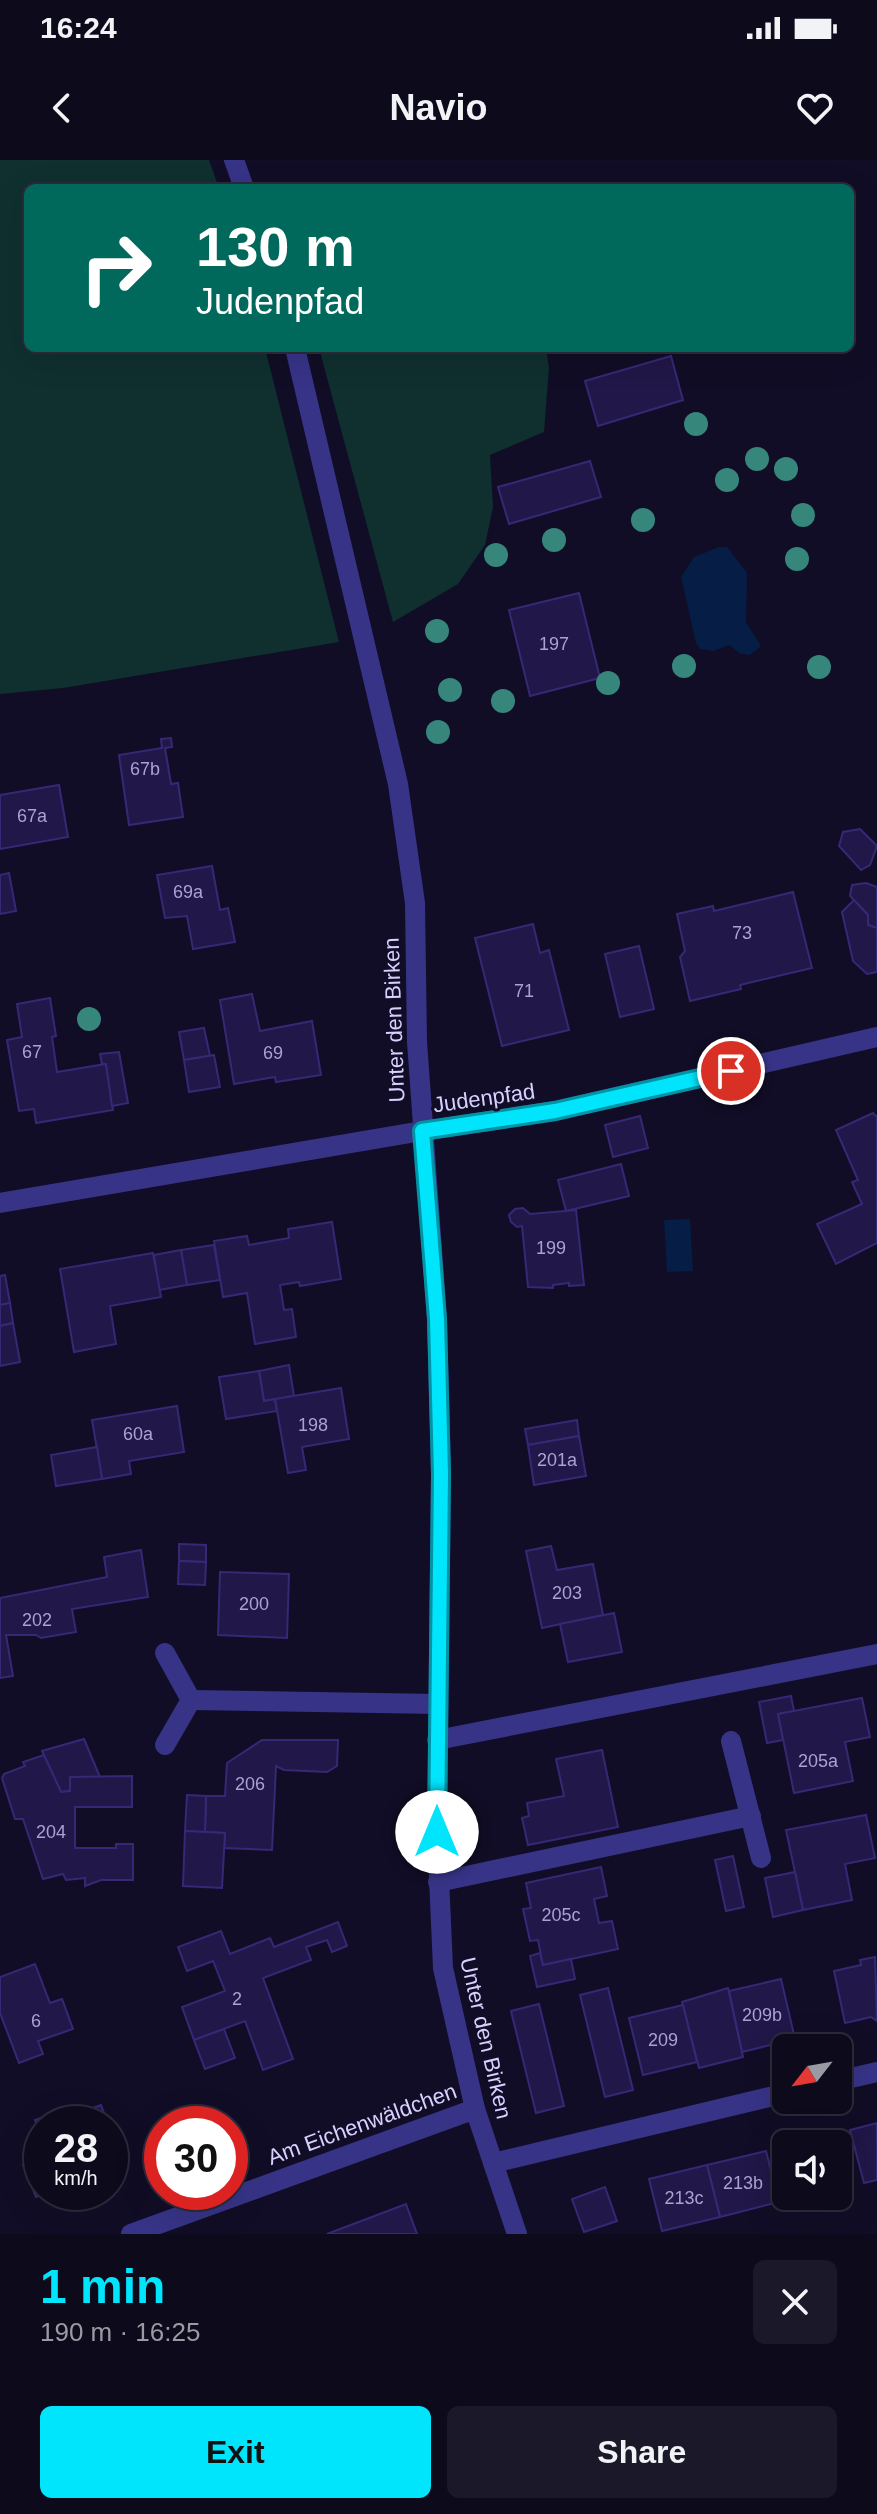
<!DOCTYPE html>
<html lang="en">
<head>
<meta charset="utf-8">
<style>
	body { margin:0; font-family:Arial,sans-serif; background:#1b1829; color:#f1f3f6; height:100vh; display:flex; flex-direction:column; font-size:30px; white-space:nowrap }
	* { box-sizing:border-box; margin:0 }
	p { font-size:26px; color:#9a9aa3 }
	.icon { flex:none; width:44px; height:44px; fill:none; stroke:currentColor; stroke-width:2; stroke-linecap:round; stroke-linejoin:round }
	.map { position:relative; height:2074px; overflow:hidden }
	.details { display:flex; flex-direction:column; background:#0d0a1c; flex:1 }
	.details>* { flex:none }
	.guide { position:absolute; left:24px; top:24px; width:830px; height:168px; border-radius:12px; box-shadow:0 8px 32px #0002,0 0 0 2px #2d2b3b; background:#00695c; color:#fff; overflow:hidden }
	.needle { width:52px; rotate:239deg }
	.fabs { position:absolute; left:772px; top:1874px; display:grid; gap:16px }
	.fabs a { display:grid; place-items:center; width:80px; height:80px; border-radius:12px; background:#0d0a1c; box-shadow:0 8px 32px #0002,0 0 0 2px #2d2b3b; font-size:40px }
	.speed { position:absolute; left:24px; top:1946px; display:flex; gap:16px; font-size:40px; font-weight:700; text-align:center }
	.speed>* { display:grid; place-content:center; width:104px; height:104px; border-radius:50%; background:#0d0a1c; box-shadow:0 8px 32px #0002,0 0 0 2px #2d2b3b; line-height:1 }
	.speed small { font-size:20px; font-weight:400 }
	.speed .limit { border:12px solid #d22; background:#fff; color:#111 }
	.pin { position:absolute; display:grid; place-items:center; width:68px; height:68px; color:#fff; margin:-34px; border:4px solid #fff; border-radius:50%; box-shadow:0 2px 8px #0007 }
	.me { position:absolute; width:88px; margin:-44px; rotate:0deg; stroke-linejoin:round; filter:drop-shadow(0 0 6px #0008) }
	.turn { display:flex; align-items:center; gap:28px; height:168px; padding:0 40px; font-size:36px }
	.turn .icon { width:104px; height:104px; stroke-width:2.5 }
	.turn b { display:block; font-size:56px; line-height:68px }
	.round { display:grid; place-items:center; flex:none; width:84px; height:84px; border-radius:12px; background:#1b1829 }
	.summary { display:flex; align-items:center; justify-content:space-between; height:136px; padding:0 40px }
	h1 { font-size:48px; font-weight:600; line-height:60px; color:#00e4fc }
	.cta { display:flex; gap:16px; margin-top:auto; padding:16px 40px }
	.cta a { flex:1; height:92px; border-radius:12px; background:#00e4fc; color:#111; font-size:32px; font-weight:600; line-height:92px; text-align:center }
	.cta a+a { background:#1b1829; color:#f1f3f6 }
	.status { display:flex; justify-content:space-between; align-items:center; height:56px; padding:0 40px; background:#0d0a1c; direction:ltr }
	.status svg { height:22px; fill:currentColor }
	header { display:flex; justify-content:space-between; align-items:center; height:104px; padding:0 40px; background:#0d0a1c; font-size:36px; font-weight:600 }
	.map>svg:first-child { display:block }
	.green { fill:#0f302f }
	.water { fill:#061d46 }
	.building { fill:#211748; stroke:#372876; stroke-width:2 }
	.lines { fill:none; stroke-linecap:round; stroke-linejoin:round }
	.service { stroke:#373488; stroke-width:20 }
	.minor { stroke:#373488; stroke-width:20 }
	.tree { fill:#36867c }
	.route-casing { stroke:#0094a4; stroke-width:20 }
	.route { stroke:#00e4fc; stroke-width:14 }
	.labels { text-anchor:middle; dominant-baseline:central; stroke-width:6; stroke-linejoin:round; paint-order:stroke }
	.number-label { font-size:18px; fill:#aaa2d1 }
	.street-label { font-size:22px; fill:#d7d1ff; stroke:#110d26 }
</style>
</head>
<body>
<div class="status"><b>16:24</b><svg viewBox="0 0 49 12"><path d="M0 12V9h3v3zM5 12V6h3v6zM10 12V3h3v9zM15 12V0h3v12zM26 1h20v11H26zM47 4h2v5h-2z"/></svg></div>
<header><svg class="icon" aria-label="back" viewBox="0 0 24 24"><path d="M15 5l-7 7 7 7"/></svg>Navio<svg class="icon" aria-label="heart" viewBox="0 0 24 24"><path d="M12 20l-8-8c-3-5 5-10 8-4 3-6 11-1 8 4z"/></svg></header>
<div class="map">
<svg width="877" height="2074" viewBox="0 0 877 2074">
	<rect width="100%" height="100%" fill="#110d26"/>
	<!-- green -->
	<g class="green">
		<path d="M0 0H209L219 28H28V188H265L339 482 63 528 0 534Z"/>
		<path d="M319 188H546L549 208 544 272 490 295 493 347 485 385 458 424 393 462Z"/>
	</g>
	<!-- water -->
	<g class="water">
		<path d="M719 387H727L747 413 746 462 761 486 750 495 739 493 730 485 713 491 700 489 696 483 681 417 694 397Z"/>
		<path d="M690 1059 693 1111 667 1112 664 1060Z"/>
	</g>
	<!-- building -->
	<g class="building">
		<path d="M671 196 683 240 598 266 585 221Z"/>
		<path d="M590 301 601 337 509 364 498 327Z"/>
		<path d="M579 433 600 518 530 536 509 450Z"/>
		<path d="M171 578 172 587 165 588 171 624 178 623 183 657 129 665 119 595 162 588 161 579Z"/>
		<path d="M59 625 68 677 0 689V635Z"/>
		<path d="M860 669 877 686 870 705 861 710 839 686 843 672Z"/>
		<path d="M212 706 220 750 228 748 235 782 193 789 187 756 165 758 157 715Z"/>
		<path d="M9 713 16 751 0 754V715Z"/>
		<path d="M866 723 877 727V768L868 765V755L850 736 852 725Z"/>
		<path d="M793 732 812 808 740 825 741 829 690 841 680 797 685 791 677 754 713 746 714 751Z"/>
		<path d="M854 740 868 755V765L877 768V812L867 814 853 801 842 752Z"/>
		<path d="M533 764 540 793 549 790 569 870 502 886 475 778Z"/>
		<path d="M639 786 654 849 620 857 605 794Z"/>
		<path d="M252 834 260 871 312 861 321 915 276 922 275 917 234 924 220 840Z"/>
		<path d="M50 838 56 876 52 877 57 912 106 904 113 950 36 963 34 949 19 951 7 880 22 877 17 844Z"/>
		<path d="M204 868 210 896 184 900 179 872Z"/>
		<path d="M119 892 128 943 112 946 106 904H102L100 894Z"/>
		<path d="M214 895 220 927 189 932 184 900Z"/>
		<path d="M873 953 877 957V1083L836 1104 817 1064 862 1044 852 1022 858 1020 836 970Z"/>
		<path d="M640 956 648 988 613 997 605 965Z"/>
		<path d="M621 1004 629 1036 566 1051 558 1020Z"/>
		<path d="M523 1048 530 1054 576 1050 584 1125 569 1126V1123L553 1125V1128L528 1127 522 1066 517 1067 511 1062 509 1055 515 1049Z"/>
		<path d="M332 1062 341 1119 300 1126 299 1122 280 1125 284 1150 292 1149 296 1177 255 1184 247 1133 223 1137 214 1081 247 1076 249 1085 289 1078 288 1069Z"/>
		<path d="M214 1085 220 1120 187 1125 181 1090Z"/>
		<path d="M181 1090 187 1125 159 1130 154 1095Z"/>
		<path d="M153 1093 161 1137 110 1146 116 1184 74 1192 60 1109Z"/>
		<path d="M5 1115 10 1143 0 1145V1116Z"/>
		<path d="M10 1143 13 1163 0 1166V1145Z"/>
		<path d="M13 1163 20 1202 0 1206V1166Z"/>
		<path d="M289 1205 294 1236 264 1241 259 1211Z"/>
		<path d="M259 1211 264 1241 275 1239 277 1251 226 1259 219 1217Z"/>
		<path d="M341 1228 349 1279 302 1287 306 1310 288 1313 275 1239Z"/>
		<path d="M177 1246 184 1292 129 1301 131 1314 102 1319 92 1260Z"/>
		<path d="M577 1260 579 1276 528 1285 525 1269Z"/>
		<path d="M579 1276 586 1316 534 1325 528 1285Z"/>
		<path d="M97 1287 102 1319 56 1326 51 1295Z"/>
		<path d="M179 1384 206 1385V1402L179 1401Z"/>
		<path d="M551 1386 557 1410 593 1404 603 1455 542 1468 526 1391Z"/>
		<path d="M141 1390 148 1437 72 1449 76 1472 41 1478 36 1475H6L13 1516 0 1518V1438L107 1417 104 1397Z"/>
		<path d="M179 1401 206 1402 205 1425 178 1424Z"/>
		<path d="M220 1412 289 1414 287 1478 218 1475Z"/>
		<path d="M614 1453 622 1492 568 1502 560 1464Z"/>
		<path d="M791 1536 794 1551 778 1554 783 1580 767 1583 759 1542Z"/>
		<path d="M862 1538 870 1577 845 1582 853 1621 794 1633 778 1554Z"/>
		<path d="M84 1579 100 1617H70V1631L61 1632 42 1591Z"/>
		<path d="M262 1580H338L337 1606 327 1612 284 1610 276 1606 272 1690 224 1688 225 1673 205 1672 206 1636H225L227 1603Z"/>
		<path d="M602 1590 618 1667 528 1685 522 1658 529 1656 527 1643 564 1636 556 1599Z"/>
		<path d="M44 1595 61 1632 70 1631V1617L132 1616V1647H75V1688H116V1684H133V1720H101L85 1726V1718L66 1720 63 1714 43 1719 23 1659H15L2 1618 4 1614 25 1606 23 1602Z"/>
		<path d="M187 1635 206 1636 205 1672 185 1671Z"/>
		<path d="M866 1655 875 1698 845 1704 852 1740 803 1750 786 1670Z"/>
		<path d="M185 1671 225 1673 222 1728 183 1726Z"/>
		<path d="M733 1696 744 1747 726 1751 715 1700Z"/>
		<path d="M601 1707 607 1736 594 1739 599 1763 612 1761 618 1789 543 1805 538 1780 530 1781 523 1749 531 1748 526 1723Z"/>
		<path d="M795 1712 803 1750 773 1757 765 1718Z"/>
		<path d="M338 1762 347 1786 332 1792 327 1780 306 1787 311 1800 263 1818 293 1899 263 1910 245 1861 194 1880 182 1847 225 1831 213 1801 187 1811 178 1787 221 1771 230 1794 270 1778 274 1787Z"/>
		<path d="M540 1793 543 1805 571 1799 575 1819 537 1827 530 1796Z"/>
		<path d="M875 1797 877 1861 871 1857 845 1863 834 1811 861 1805 860 1800Z"/>
		<path d="M35 1804 50 1843 62 1839 73 1869 38 1881 43 1894 19 1903 0 1853V1817Z"/>
		<path d="M781 1819 795 1879 742 1892 729 1831Z"/>
		<path d="M608 1828 633 1930 605 1937 580 1835Z"/>
		<path d="M728 1828 743 1897 699 1908 682 1842Z"/>
		<path d="M539 1844 564 1946 536 1953 511 1851Z"/>
		<path d="M683 1845 697 1902 643 1915 629 1858Z"/>
		<path d="M224 1869 235 1898 205 1909 194 1880Z"/>
		<path d="M101 1945 108 1964H65L78 1959 76 1954Z"/>
		<path d="M54 1953 59 1964H42V1977L35 1960Z"/>
		<path d="M877 1963V2020L864 2023 850 1970Z"/>
		<path d="M766 1991 779 2042 720 2057 707 2005Z"/>
		<path d="M34 2001 37 2008 42 2009V2032H49L36 2037 23 2005Z"/>
		<path d="M707 2005 720 2057 662 2071 649 2019Z"/>
		<path d="M605 2027 617 2061 584 2072 572 2039Z"/>
		<path d="M406 2044 417 2074H327Z"/>
	</g>
	<g class="lines">
		<!-- service -->
		<g class="service">
			<path d="M165 1493 191 1540 165 1585"/>
			<path d="M191 1540 438 1544"/>
			<path d="M437 1580 877 1494"/>
			<path d="M731 1581 761 1698"/>
			<path d="M438 1722 751 1656"/>
			<path d="M838 1921 877 1912"/>
			<path d="M493 2003 786 1933"/>
		</g>
		<!-- minor -->
		<g class="minor">
			<path d="M234 0 244 28"/>
			<path d="M295 188 398 624 415 743 417 882 437 1159 441 1314 437 1672 443 1808 475 1949 517 2074"/>
			<path d="M0 1043 422 971 555 951 877 877"/>
			<path d="M131 2074 475 1949"/>
		</g>
	</g>
	<!-- trees -->
	<g class="tree">
		<circle cx="696" cy="264" r="12"/>
		<circle cx="757" cy="299" r="12"/>
		<circle cx="786" cy="309" r="12"/>
		<circle cx="727" cy="320" r="12"/>
		<circle cx="803" cy="355" r="12"/>
		<circle cx="643" cy="360" r="12"/>
		<circle cx="554" cy="380" r="12"/>
		<circle cx="496" cy="395" r="12"/>
		<circle cx="797" cy="399" r="12"/>
		<circle cx="437" cy="471" r="12"/>
		<circle cx="684" cy="506" r="12"/>
		<circle cx="819" cy="507" r="12"/>
		<circle cx="608" cy="523" r="12"/>
		<circle cx="450" cy="530" r="12"/>
		<circle cx="503" cy="541" r="12"/>
		<circle cx="438" cy="572" r="12"/>
		<circle cx="89" cy="859" r="12"/>
	</g>
	<g class="lines">
		<!-- route casing -->
		<g class="route-casing">
			<path id="route" d="M437 1672 441 1314 437 1159 422 971 555 951 731 911"/>
		</g>
		<!-- route -->
		<use href="#route" class="route"/>
	</g>
	<g class="labels">
		<!-- number labels -->
		<g class="number-label">
			<text x="554" y="484">197</text>
			<text x="145" y="609">67b</text>
			<text x="32" y="656">67a</text>
			<text x="188" y="732">69a</text>
			<text x="742" y="773">73</text>
			<text x="524" y="831">71</text>
			<text x="32" y="892">67</text>
			<text x="273" y="893">69</text>
			<text x="551" y="1088">199</text>
			<text x="313" y="1265">198</text>
			<text x="138" y="1274">60a</text>
			<text x="557" y="1300">201a</text>
			<text x="567" y="1433">203</text>
			<text x="254" y="1444">200</text>
			<text x="37" y="1460">202</text>
			<text x="818" y="1601">205a</text>
			<text x="250" y="1624">206</text>
			<text x="51" y="1672">204</text>
			<text x="561" y="1755">205c</text>
			<text x="237" y="1839">2</text>
			<text x="762" y="1855">209b</text>
			<text x="36" y="1861">6</text>
			<text x="663" y="1880">209</text>
			<text x="743" y="2023">213b</text>
			<text x="684" y="2038">213c</text>
		</g>
		<!-- street labels -->
		<g class="street-label">
			<text transform="translate(394 860) rotate(-92)">Unter den Birken</text>
			<text transform="translate(484 938) rotate(-8)">Judenpfad</text>
			<text transform="translate(486 1878) rotate(77)">Unter den Birken</text>
			<text transform="translate(362 1964) rotate(-20)">Am Eichenwäldchen</text>
		</g>
	</g>
</svg>
<div class="fabs">
<a><svg class="needle" viewBox="-14 -14 28 28"><path d="M0-13l5 13h-10z" fill="#e53935"/><path d="M0 13l5-13h-10z" fill="#9a9aa3"/></svg></a>
<a><svg class="icon" aria-label="sound" viewBox="0 0 24 24"><path d="M4 9h4l5-4v14l-5-4H4zM17 9q2 3 0 6"/></svg></a>
</div>
<div class="speed"><div>28<small>km/h</small></div><div class="limit">30</div></div>
<div class="pin" style="left:731px;top:911px;background:#d93025"><svg class="icon" aria-label="arrive" viewBox="0 0 24 24"><path d="M6 21V4h12l-3 4 3 4H6"/></svg></div>
<svg class="me" style="left:437px;top:1672px" viewBox="-20 -20 40 40"><circle r="19" fill="#fff"/><path d="M0-13L10 11 0 6-10 11z" fill="#00e4fc"/></svg>
<div class="guide">
<div class="turn"><svg class="icon" aria-label="right" viewBox="0 0 24 24"><path d="M7 20v-9h11M14 6l5 5-5 5"/></svg><div><b>130 m</b>Judenpfad</div></div>
</div>
</div>
<section class="details">
<div class="summary"><div><h1>1 min</h1><p>190 m · 16:25</p></div><a class="round"><svg class="icon" aria-label="close" viewBox="0 0 24 24"><path d="M6 6l12 12M18 6L6 18"/></svg></a></div>
<div class="cta"><a>Exit</a><a>Share</a></div>
</section>
</body>
</html>
